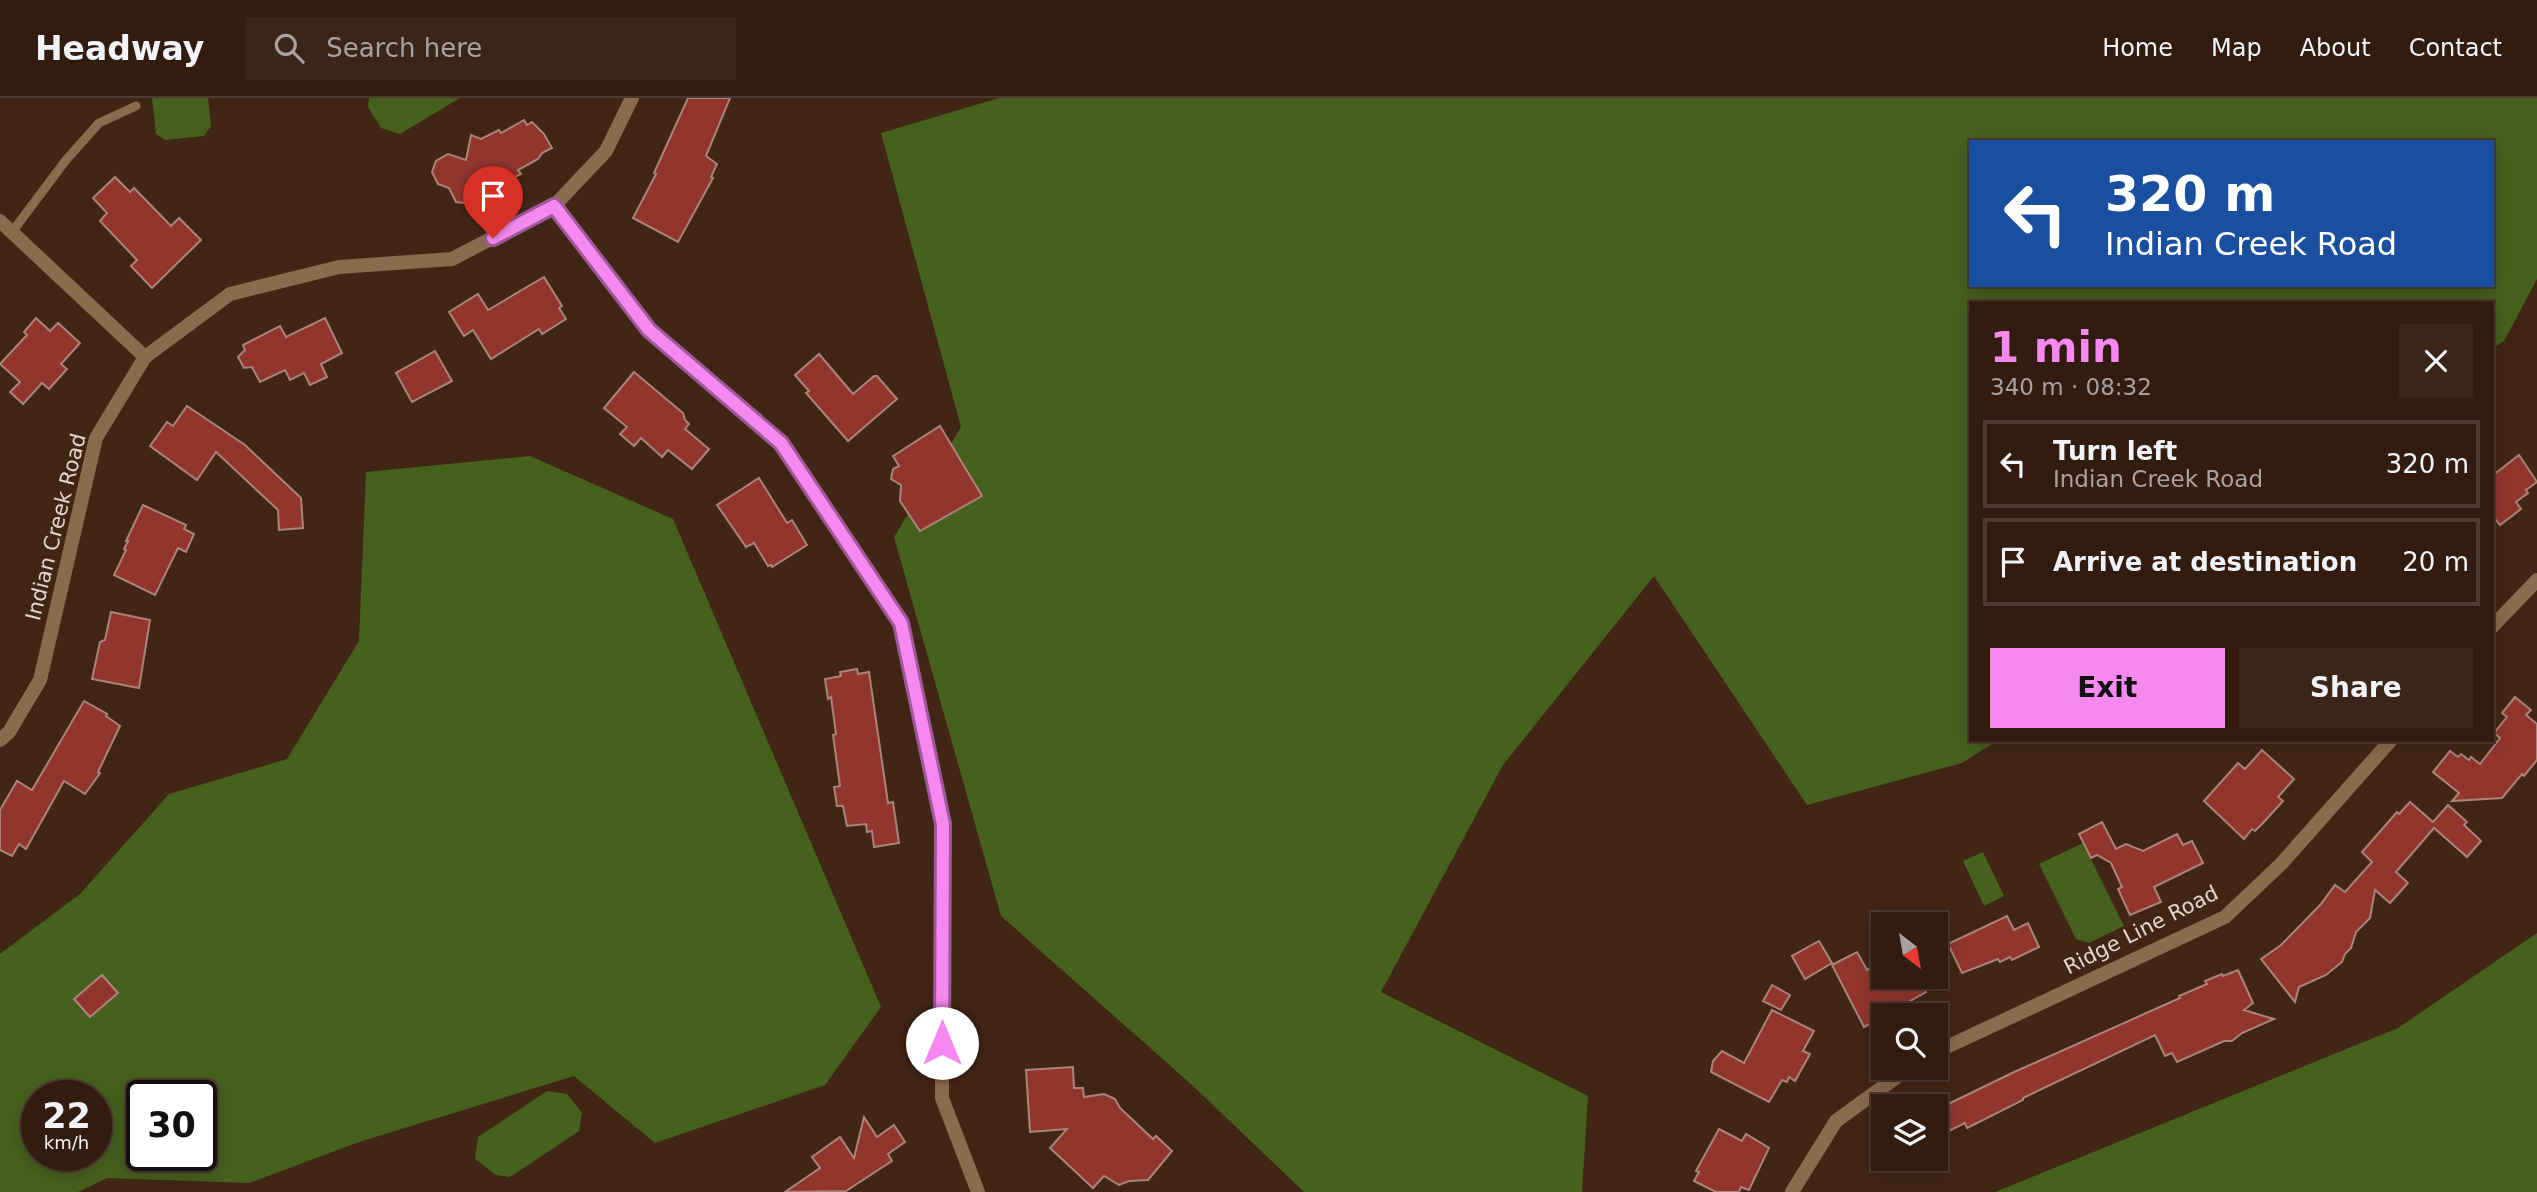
<!DOCTYPE html>
<html lang="en">
<head>
<meta charset="utf-8">
<style>
	body { margin:0; font-family:"DejaVu Sans",sans-serif; background:#3a2519; color:#f1f3f6; height:100vh; display:flex; flex-direction:column; font-size:26px; white-space:nowrap }
	* { box-sizing:border-box; margin:0 }
	p { font-size:23px; color:#a8a19f }
	.icon { flex:none; width:38px; height:38px; fill:none; stroke:currentColor; stroke-width:2; stroke-linecap:round; stroke-linejoin:round }
	.map { position:relative; flex:1; overflow:hidden }
	.side { position:absolute; left:1969px; top:203px; width:525px; height:441px; display:flex; flex-direction:column; background:#321c10; border-radius:0px; box-shadow:0 4px 18px #0003,0 0 0 2px #4d3a30 }
	.side>* { flex:none }
	.banner { position:absolute; left:1969px; top:42px; width:525px; height:147px; border-radius:0px; box-shadow:0 4px 18px #0003,0 0 0 2px #4d3a30; background:#1a4fa0; color:#fff; overflow:hidden }
	.needle { width:46px; rotate:149deg }
	.fabs { position:absolute; left:1871px; top:814px; display:grid; gap:14px }
	.fabs a { display:grid; place-items:center; width:77px; height:77px; border-radius:0px; background:#321c10; box-shadow:0 4px 18px #0003,0 0 0 2px #4d3a30; font-size:35px }
	.speed { position:absolute; left:21px; top:982px; display:flex; gap:14px; font-size:35px; font-weight:700; text-align:center }
	.speed>* { display:grid; place-content:center; width:91px; height:91px; border-radius:50%; background:#321c10; box-shadow:0 4px 18px #0003,0 0 0 2px #4d3a30; line-height:1 }
	.speed small { font-size:18px; font-weight:400 }
	.speed .limit { border:4px solid #111; border-radius:10px; background:#fff; color:#111 }
	.pin { position:absolute; display:grid; place-items:center; width:60px; height:60px; color:#fff; margin:-72px -30px; border-radius:50% 50% 50% 0; rotate:-45deg; box-shadow:0 0 7px #0007 }
	.pin .icon { rotate:45deg }
	.me { position:absolute; width:77px; margin:-38px; rotate:0deg; stroke-linejoin:round; filter:drop-shadow(0 0 5px #0008) }
	.turn { display:flex; align-items:center; gap:24px; height:147px; padding:0 21px; font-size:32px }
	.turn .icon { width:91px; height:91px; stroke-width:2.5 }
	.turn b { display:block; font-size:49px; line-height:60px }
	.round { display:grid; place-items:center; flex:none; width:74px; height:74px; border-radius:0px; background:#3a2519 }
	.overview { display:flex; align-items:center; justify-content:space-between; height:119px; padding:0 21px }
	h1 { font-size:42px; font-weight:800; line-height:52px; color:#f589ef }
	.action { display:flex; gap:14px; margin-top:auto; padding:14px 21px }
	.action a { flex:1; height:80px; border-radius:0px; background:#f589ef; color:#111; font-size:28px; font-weight:800; line-height:80px; text-align:center }
	.action a+a { background:#3a2519; color:#f1f3f6 }
	ul { padding:0; list-style:none }
	li { display:flex; align-items:center; gap:21px; height:88px; margin:0 14px 10px; padding:0 7px; border:4px solid #4d3a30; border-radius:0px }
	li div { flex:1 }
	li b { display:block; font-size:26px }
	li em { font-style:normal }
	header { display:flex; align-items:center; gap:42px; box-sizing:border-box; height:98px; padding:0 35px; background:#321c10; border-bottom:2px solid #4d3a30 }
	header strong { font-size:33px }
	nav { display:flex; gap:38px; margin-inline-start:auto; font-size:24px }
	.search { width:490px; height:63px; background:#3a2519; display:flex; align-items:center; gap:18px; box-sizing:border-box; padding:0 24px; border-radius:0px; color:#a8a19f; font-size:26px }
	.map>svg:first-child { display:block }
	.green { fill:#46601e; fill-rule:evenodd }
	.building { fill:#92362d; stroke:#aa837d; stroke-width:2 }
	.lines { fill:none; stroke-linecap:round; stroke-linejoin:round }
	.lane { stroke:#896b4e; stroke-width:9 }
	.street { stroke:#896b4e; stroke-width:14 }
	.route-casing { stroke:#9f599b; stroke-width:18 }
	.route { stroke:#f589ef; stroke-width:12 }
	.labels { text-anchor:middle; dominant-baseline:central; stroke-width:5; stroke-linejoin:round; paint-order:stroke }
	.street-label { font-size:21px; fill:#e6d4ca; stroke:#422615 }
</style>
</head>
<body>
<header>
<strong>Headway</strong>
<div class="search"><svg class="icon" aria-label="search" viewBox="0 0 24 24"><circle cx="10" cy="10" r="6"/><path d="M15 15l6 6"/></svg>Search here</div>
<nav><a>Home</a><a>Map</a><a>About</a><a>Contact</a></nav>
</header>
<div class="map">
<svg width="2537" height="1094" viewBox="0 0 2537 1094">
	<rect width="100%" height="100%" fill="#422615"/>
	<!-- green -->
	<g class="green">
		<path d="M152 0H208L211 28 204 38 165 42 156 36Z"/>
		<path d="M369 0H460L400 36 381 30 368 9Z"/>
		<path d="M999 0H2537V181L2504 243 2492 250V205H1970V642H1998L1962 665 1807 707 1654 478 1503 667 1381 894 1588 998 1582 1094H1304L1192 987 1001 818 894 439 961 329 881 35ZM1970 44H2492V187H1970Z"/>
		<path d="M530 358 673 421 881 909 825 987 655 1045 574 978 359 1044 249 1085 107 1080 78 1094H0V856L80 796 169 696 287 661 359 543 366 374ZM37 998H96V1057H37ZM142 998H201V1057H142Z"/>
		<path d="M2083 745 2124 828 2089 845 2076 841 2039 766Z"/>
		<path d="M1983 754 2004 798 1984 808 1963 763Z"/>
		<path d="M2537 835V1094H1995L2398 930Z"/>
		<path d="M547 993 567 996 582 1015 579 1033 510 1079 496 1077 475 1061 478 1039Z"/>
	</g>
	<!-- building -->
	<g class="building">
		<path d="M688 0H730L706 58 717 66 711 79 713 80 678 144 633 120 656 76 654 75Z"/>
		<path d="M524 22 527 27 532 24 544 36 552 50 542 55 538 61 518 72 521 76 464 105 456 104 449 90 438 86 432 74 436 63 448 56 466 62 471 37 481 41 499 32 501 35Z"/>
		<path d="M115 79 130 94 134 90 171 128 179 120 201 142 152 190 131 168 137 162 100 123 107 115 93 100Z"/>
		<path d="M544 179 562 208 559 210 566 221 542 236 539 231 491 261 473 232 464 238 449 214 478 196 488 212Z"/>
		<path d="M36 220 50 233 58 225 80 245 61 266 67 271 49 291 42 285 23 306 10 294 20 284 0 266 27 237 24 234Z"/>
		<path d="M325 220 342 255 321 266 327 279 310 287 304 275 290 282 285 272 260 284 252 269 244 270 238 259 245 252 243 247 280 228 286 239Z"/>
		<path d="M435 253 452 283 412 304 396 275Z"/>
		<path d="M819 256 853 296 874 278H877L897 301 848 343 806 295 809 293 795 277Z"/>
		<path d="M634 274 683 315 685 322 689 326 685 331 709 351 692 371 668 352 662 359 641 340 634 348 620 336 627 329 604 310Z"/>
		<path d="M187 308 245 347 301 400 303 430 279 432 278 412 216 354 197 382 150 348 167 324 173 328Z"/>
		<path d="M940 328 982 398 920 433 900 403 901 387 891 381 893 371 899 368 893 358Z"/>
		<path d="M2519 357 2537 384 2526 392 2528 395 2516 404 2521 411 2500 427 2492 417V378Z"/>
		<path d="M759 380 787 425 792 422 807 447 772 469 771 467 768 468 754 445 746 449 717 407Z"/>
		<path d="M143 407 186 427 184 431 194 436 186 454 178 450 155 497 114 477 126 452 124 451 128 443H126Z"/>
		<path d="M111 514 150 522 139 590 92 581 100 544 105 542Z"/>
		<path d="M857 571 858 576 869 574 888 705 893 704 899 745 874 749 872 733 867 734 866 726 847 728 843 708H837L834 689 840 688 833 637 836 636 831 599 828 601 825 581 841 578 840 574Z"/>
		<path d="M2515 599 2531 612 2526 617 2537 626V662L2524 678 2522 676 2502 700 2452 703 2459 695 2433 674 2450 653 2458 659 2461 656 2469 662 2471 659 2480 666 2500 640 2494 635 2507 619 2502 615Z"/>
		<path d="M84 603 107 616 106 618 120 628 98 674 100 675 85 696 64 683 26 751 19 746 12 758 0 752V712L17 683 32 692Z"/>
		<path d="M2262 652 2294 681 2278 699 2283 703 2262 726 2255 733 2252 731 2244 741 2204 703 2238 665 2245 671Z"/>
		<path d="M2410 704 2433 724 2448 707 2467 724 2464 727 2481 743 2467 759 2434 730 2396 774 2408 785 2390 805 2375 792 2370 820 2356 834 2351 850 2345 856 2342 864 2326 877 2299 889 2295 904 2261 861 2281 847 2321 806 2335 787 2345 794 2372 764 2362 754 2397 714 2399 716Z"/>
		<path d="M2102 724 2116 751 2126 746 2143 753 2177 736 2183 747 2192 743 2203 765 2154 789 2161 804 2130 817 2118 791 2122 789 2111 765 2097 757 2091 760 2079 736Z"/>
		<path d="M2007 818 2014 832 2028 825 2039 849 2012 862 2010 859 2000 864 1998 861 1962 875 1948 846Z"/>
		<path d="M1819 843 1832 865 1805 881 1792 858Z"/>
		<path d="M1857 854 1867 872 1883 864V878H1918L1926 894 1864 929 1832 867Z"/>
		<path d="M2238 872 2253 905 2244 912 2274 921 2242 935 2232 943H2224L2177 964 2172 955 2165 958 2155 937 2023 1000V1002L1967 1030 1965 1025 1941 1037 1936 1025V1012L2012 975 2180 900 2179 898 2207 886 2205 883 2222 876 2223 878Z"/>
		<path d="M102 877 118 895 90 919 74 901Z"/>
		<path d="M1772 887 1790 897 1781 912 1763 903Z"/>
		<path d="M1772 912 1814 933 1803 953 1810 956 1795 983 1789 979 1787 984 1782 982 1769 1004 1711 974 1713 963 1722 953 1744 965Z"/>
		<path d="M1073 969 1074 990H1083L1084 999 1104 996 1115 1001 1120 1010 1153 1041 1156 1038 1172 1053 1148 1082 1129 1083 1119 1087 1104 1078 1093 1090 1050 1050 1067 1031 1030 1034 1026 972Z"/>
		<path d="M864 1019 877 1039 894 1027 905 1044 888 1056 892 1063 846 1093 785 1094 820 1070 812 1059 840 1039 854 1060Z"/>
		<path d="M1719 1031 1742 1043 1746 1036 1769 1050 1749 1092 1741 1089 1739 1094H1716L1694 1083 1699 1074 1696 1073Z"/>
	</g>
	<g class="lines">
		<!-- lane -->
		<path class="lane" d="M12 134 66 62 99 25 136 8"/>
		<!-- street -->
		<g class="street">
			<path d="M554 108 649 232 781 345 901 525 942 726V1000L978 1094"/>
			<path d="M0 123 145 259"/>
			<path d="M2492 529 2537 482"/>
			<path d="M0 642 9 634 40 582 96 340 145 259 230 196 339 169 452 161 554 108 606 53 632 0"/>
			<path d="M1936 954 2225 819 2281 766 2391 642"/>
			<path d="M1792 1094 1836 1023 1909 970"/>
		</g>
	</g>
	<g class="lines">
		<!-- route casing -->
		<g class="route-casing">
			<path id="route" d="M493 140 554 108 649 232 781 345 901 525 943 726 942 945"/>
		</g>
		<!-- route -->
		<use href="#route" class="route"/>
	</g>
	<g class="labels">
		<!-- street labels -->
		<g class="street-label">
			<text transform="translate(56 429) rotate(-76)">Indian Creek Road</text>
			<text transform="translate(2141 832) rotate(-27)">Ridge Line Road</text>
		</g>
	</g>
</svg>
<div class="fabs">
<a><svg class="needle" viewBox="-14 -14 28 28"><path d="M0-13l5 13h-10z" fill="#e53935"/><path d="M0 13l5-13h-10z" fill="#a8a19f"/></svg></a>
<a><svg class="icon" aria-label="search" viewBox="0 0 24 24"><circle cx="10" cy="10" r="6"/><path d="M15 15l6 6"/></svg></a>
<a><svg class="icon" aria-label="layers" viewBox="0 0 24 24"><path d="M12 4l9 5-9 5-9-5zM3 14l9 5 9-5"/></svg></a>
</div>
<div class="speed"><div>22<small>km/h</small></div><div class="limit">30</div></div>
<div class="pin" style="left:493px;top:140px;background:#d93025"><svg class="icon" aria-label="arrive" viewBox="0 0 24 24"><path d="M6 21V4h12l-3 4 3 4H6"/></svg></div>
<svg class="me" style="left:942px;top:945px" viewBox="-20 -20 40 40"><circle r="19" fill="#fff"/><path d="M0-13L10 11 0 6-10 11z" fill="#f589ef"/></svg>
<div class="banner">
<div class="turn"><svg class="icon" aria-label="left" viewBox="0 0 24 24"><path d="M17 20v-9H6M10 6l-5 5 5 5"/></svg><div><b>320 m</b>Indian Creek Road</div></div>
</div>
<section class="side">
<div class="overview"><div><h1>1 min</h1><p>340 m · 08:32</p></div><a class="round"><svg class="icon" aria-label="close" viewBox="0 0 24 24"><path d="M6 6l12 12M18 6L6 18"/></svg></a></div>
<ul>
<li><svg class="icon" aria-label="left" viewBox="0 0 24 24"><path d="M17 20v-9H6M10 6l-5 5 5 5"/></svg><div><b>Turn left</b><p>Indian Creek Road</p></div><em>320 m</em></li>
<li><svg class="icon" aria-label="arrive" viewBox="0 0 24 24"><path d="M6 21V4h12l-3 4 3 4H6"/></svg><div><b>Arrive at destination</b></div><em>20 m</em></li>
</ul>
<div class="action"><a>Exit</a><a>Share</a></div>
</section>
</div>
</body>
</html>
